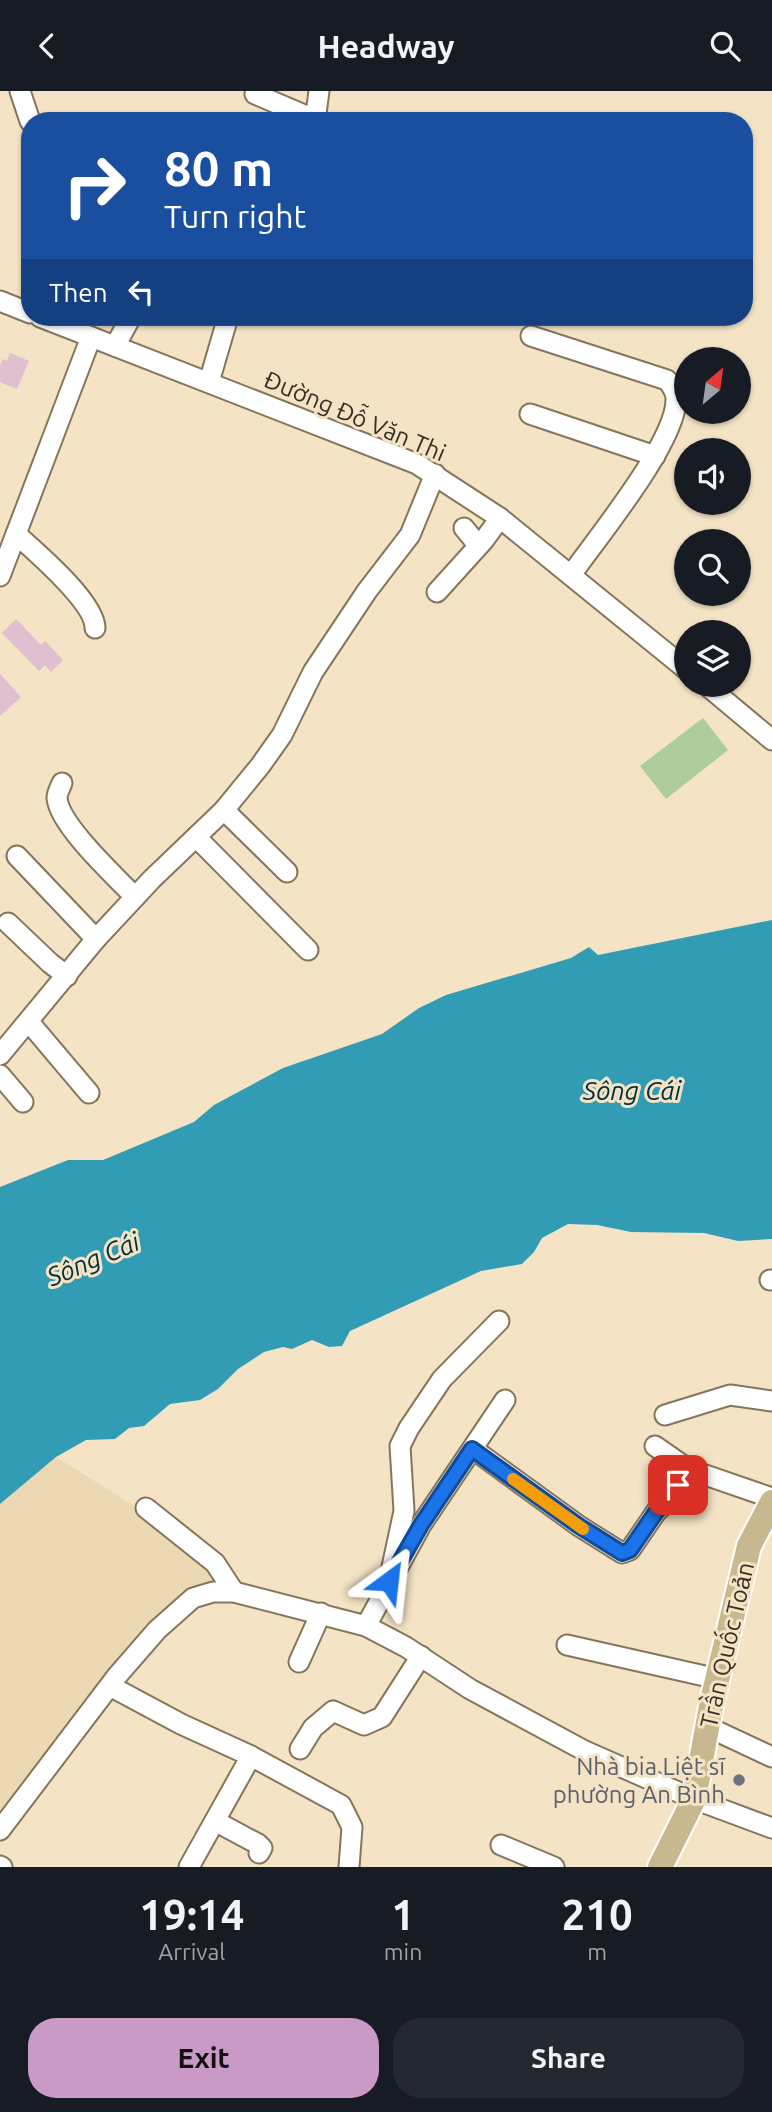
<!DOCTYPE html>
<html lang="en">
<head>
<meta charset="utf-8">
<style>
	body { margin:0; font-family:Ubuntu,sans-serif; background:#242831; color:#f1f3f6; height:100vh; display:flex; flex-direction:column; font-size:26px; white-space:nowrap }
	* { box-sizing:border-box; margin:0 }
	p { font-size:23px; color:#9ea1a6 }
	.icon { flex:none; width:38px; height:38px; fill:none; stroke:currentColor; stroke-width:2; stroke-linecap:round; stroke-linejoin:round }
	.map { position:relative; height:1776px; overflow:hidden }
	.side { display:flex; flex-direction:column; background:#171b24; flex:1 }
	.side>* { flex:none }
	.guide { position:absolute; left:21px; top:21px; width:732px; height:214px; border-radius:28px; box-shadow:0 2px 5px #0004; background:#1a4fa0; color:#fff; overflow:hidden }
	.needle { width:46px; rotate:29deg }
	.fabs { position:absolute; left:674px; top:256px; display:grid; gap:14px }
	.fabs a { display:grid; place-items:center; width:77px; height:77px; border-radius:50%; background:#171b24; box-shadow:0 2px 5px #0004; font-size:35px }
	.pin { position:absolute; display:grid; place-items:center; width:60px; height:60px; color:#fff; margin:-30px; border-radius:14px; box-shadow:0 4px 10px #0006 }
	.me { position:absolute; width:77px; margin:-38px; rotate:30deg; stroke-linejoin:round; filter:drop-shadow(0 0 5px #0008) }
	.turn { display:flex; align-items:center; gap:24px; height:147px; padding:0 28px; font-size:32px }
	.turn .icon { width:91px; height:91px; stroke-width:2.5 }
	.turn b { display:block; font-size:49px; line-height:60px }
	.then { display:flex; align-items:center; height:66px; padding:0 28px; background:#0003; gap:14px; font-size:26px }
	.eta { display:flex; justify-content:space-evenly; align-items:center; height:119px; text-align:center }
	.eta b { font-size:42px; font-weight:700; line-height:49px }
	.action { display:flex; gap:14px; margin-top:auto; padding:14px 28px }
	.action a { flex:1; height:80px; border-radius:28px; background:#ca9ac7; color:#111; font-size:28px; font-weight:700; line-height:80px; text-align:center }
	.action a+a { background:#242831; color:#f1f3f6 }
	header { display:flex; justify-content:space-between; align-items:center; height:91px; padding:0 28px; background:#171b24; font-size:32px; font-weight:700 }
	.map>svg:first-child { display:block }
	.built { fill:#ecd8b3 }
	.green { fill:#adce9a }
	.water { fill:#329cb5 }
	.building { fill:#e0bfd0 }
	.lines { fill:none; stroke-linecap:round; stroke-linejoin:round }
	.minor-casing { stroke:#85765b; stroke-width:23 }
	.major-casing { stroke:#fff; stroke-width:28 }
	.minor { stroke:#fff; stroke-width:19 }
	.major { stroke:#c8b88f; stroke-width:24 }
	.route-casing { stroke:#114b97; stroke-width:18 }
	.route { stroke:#1a73e8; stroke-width:12 }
	.slow { stroke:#f59e0b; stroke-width:12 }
	.worship-dot { fill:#6b7280; stroke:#f4e3c5; stroke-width:2.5 }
	.labels { text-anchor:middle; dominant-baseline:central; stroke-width:6; stroke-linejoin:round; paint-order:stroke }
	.street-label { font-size:24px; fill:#373024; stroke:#f4e3c5 }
	.worship-label { font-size:24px; fill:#5b616d; stroke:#f4e3c5; text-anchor:end }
	.water-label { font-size:26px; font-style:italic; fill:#00313b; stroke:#f4e3c5 }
</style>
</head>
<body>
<header><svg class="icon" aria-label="back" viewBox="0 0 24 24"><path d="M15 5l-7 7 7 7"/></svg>Headway<svg class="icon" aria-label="search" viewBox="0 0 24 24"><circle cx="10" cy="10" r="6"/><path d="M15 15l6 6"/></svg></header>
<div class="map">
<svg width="772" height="1776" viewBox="0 0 772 1776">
	<rect width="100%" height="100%" fill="#f4e3c5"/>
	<!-- built -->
	<path class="built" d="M56 1366 144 1421 200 1466 225 1496 191 1503 0 1731V1413Z"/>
	<!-- green -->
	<path class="green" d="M703 627 728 659 666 708 640 675Z"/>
	<!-- water -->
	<path class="water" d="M772 829V1148L738 1150 704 1142 631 1141 597 1134 568 1133 542 1147 534 1161 522 1173 481 1180 350 1240 342 1255 329 1256 312 1249 292 1258 283 1256 264 1261 238 1278 218 1298 200 1309 170 1313 144 1335 129 1337 115 1348 86 1349 56 1366 0 1413V1096L68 1069H103L194 1031 214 1014 283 977 382 943 419 917 446 904 571 867 589 856 598 864Z"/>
	<!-- building -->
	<g class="building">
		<path d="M10 262 29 270 17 298 0 291V275L3 268 7 270Z"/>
		<path d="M16 528 41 554 45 550 63 569 51 581 45 574 39 580 2 542Z"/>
		<path d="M0 583 21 606 0 625Z"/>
	</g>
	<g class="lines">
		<!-- minor casing -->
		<g class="minor-casing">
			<g id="minor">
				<path d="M20 0 30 30"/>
				<path d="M255 3 316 29"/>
				<path d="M315 30 319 0"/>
				<path d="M0 210 30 222"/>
				<path d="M40 226 417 373 500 427 686 578"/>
				<path d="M531 245 667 289C672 295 676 300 676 308 677 350 597 447 571 484"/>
				<path d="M115 255 131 226"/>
				<path d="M209 291 228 226"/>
				<path d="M530 323 655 365"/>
				<path d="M464 437 478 454"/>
				<path d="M16 443C36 461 95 511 95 537"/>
				<path d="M0 485 91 246"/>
				<path d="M437 501 484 449 500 427"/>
				<path d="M705 593 772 649"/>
				<path d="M62 692C60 697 57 702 57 707 59 734 116 786 135 806"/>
				<path d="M224 719 287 781"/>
				<path d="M196 746 308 859"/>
				<path d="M17 765 96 848"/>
				<path d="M8 832 50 872 67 885"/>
				<path d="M29 931 89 1002"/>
				<path d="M0 964 96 848 152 788 224 719 260 675 282 644 313 581 367 500 410 444 435 383"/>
				<path d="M0 984 23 1011"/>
				<path d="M770 1189H772"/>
				<path d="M665 1324 730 1304 772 1310"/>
				<path d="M655 1355 688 1378 772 1407"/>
				<path d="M473 1358 579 1435 622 1462 630 1459 656 1421 668 1409 688 1378"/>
				<path d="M146 1417 215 1472 234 1501"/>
				<path d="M389 1490 404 1420 400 1355 409 1337 442 1288 499 1230"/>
				<path d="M366 1535 421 1434 505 1309"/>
				<path d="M567 1554 718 1588"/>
				<path d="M299 1571 321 1522"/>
				<path d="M110 1595 181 1633 251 1665 341 1714 352 1736 349 1776"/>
				<path d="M708 1636 772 1666"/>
				<path d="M300 1658 313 1637 333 1620 364 1634 382 1626 421 1565"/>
				<path d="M215 1730 258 1753 262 1757 259 1762"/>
				<path d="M0 1739 117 1585 157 1539 193 1507 213 1501H234L366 1535 406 1556 470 1598 585 1660 694 1708 772 1737"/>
				<path d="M501 1754 554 1776"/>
				<path d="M0 1775 2 1776"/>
				<path d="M189 1776 251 1665"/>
			</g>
		</g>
		<!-- major casing -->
		<g class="major-casing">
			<path id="major" d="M660 1776 694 1708 712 1610 749 1455 772 1411"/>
		</g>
		<!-- minor -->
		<use href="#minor" class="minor"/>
		<!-- major -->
		<use href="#major" class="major"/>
	</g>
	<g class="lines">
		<!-- route casing -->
		<g class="route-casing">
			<path id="route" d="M389 1490 421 1434 472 1358 579 1435 622 1462 630 1459 656 1421 668 1409 678 1394"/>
		</g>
		<!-- route -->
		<use href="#route" class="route"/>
		<!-- slow -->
		<path class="slow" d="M513 1388 583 1438"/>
	</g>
	<!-- markers -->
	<circle class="worship-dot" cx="739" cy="1689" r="7"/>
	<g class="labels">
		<!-- street labels -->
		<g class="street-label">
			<text transform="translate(355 325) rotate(23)">Đường Đỗ Văn Thi</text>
			<text transform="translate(727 1554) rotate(-77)">Trần Quốc Toản</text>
		</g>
		<!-- worship labels -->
		<g class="worship-label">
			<text x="725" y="1675">Nhà bia Liệt sĩ<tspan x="725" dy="28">phường An Bình</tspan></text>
		</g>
		<!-- water labels -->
		<g class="water-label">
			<text x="632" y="999">Sông Cái</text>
			<text transform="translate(93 1168) rotate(-23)">Sông Cái</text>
		</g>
	</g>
</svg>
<div class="fabs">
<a><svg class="needle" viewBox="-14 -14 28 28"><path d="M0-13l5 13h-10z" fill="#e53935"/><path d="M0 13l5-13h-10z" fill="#9ea1a6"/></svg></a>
<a><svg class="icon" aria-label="sound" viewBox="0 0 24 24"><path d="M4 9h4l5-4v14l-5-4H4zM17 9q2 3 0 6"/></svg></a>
<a><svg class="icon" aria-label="search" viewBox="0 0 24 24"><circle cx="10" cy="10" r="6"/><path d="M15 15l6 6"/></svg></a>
<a><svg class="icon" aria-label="layers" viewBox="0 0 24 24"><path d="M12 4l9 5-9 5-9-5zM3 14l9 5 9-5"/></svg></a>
</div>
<div class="pin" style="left:678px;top:1394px;background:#d93025"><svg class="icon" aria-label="arrive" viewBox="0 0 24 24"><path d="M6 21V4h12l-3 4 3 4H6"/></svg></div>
<svg class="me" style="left:389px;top:1490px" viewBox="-20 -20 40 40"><path d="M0-17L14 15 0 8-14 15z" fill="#1a73e8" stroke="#fff" stroke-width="4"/></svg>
<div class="guide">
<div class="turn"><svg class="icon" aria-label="right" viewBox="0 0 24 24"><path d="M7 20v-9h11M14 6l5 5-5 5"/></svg><div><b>80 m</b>Turn right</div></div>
<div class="then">Then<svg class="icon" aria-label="left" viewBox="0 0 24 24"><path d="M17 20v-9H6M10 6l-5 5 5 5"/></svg></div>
</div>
</div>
<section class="side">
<div class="eta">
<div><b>19:14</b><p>Arrival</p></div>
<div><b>1</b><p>min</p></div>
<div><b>210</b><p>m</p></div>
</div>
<div class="action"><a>Exit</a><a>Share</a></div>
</section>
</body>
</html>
